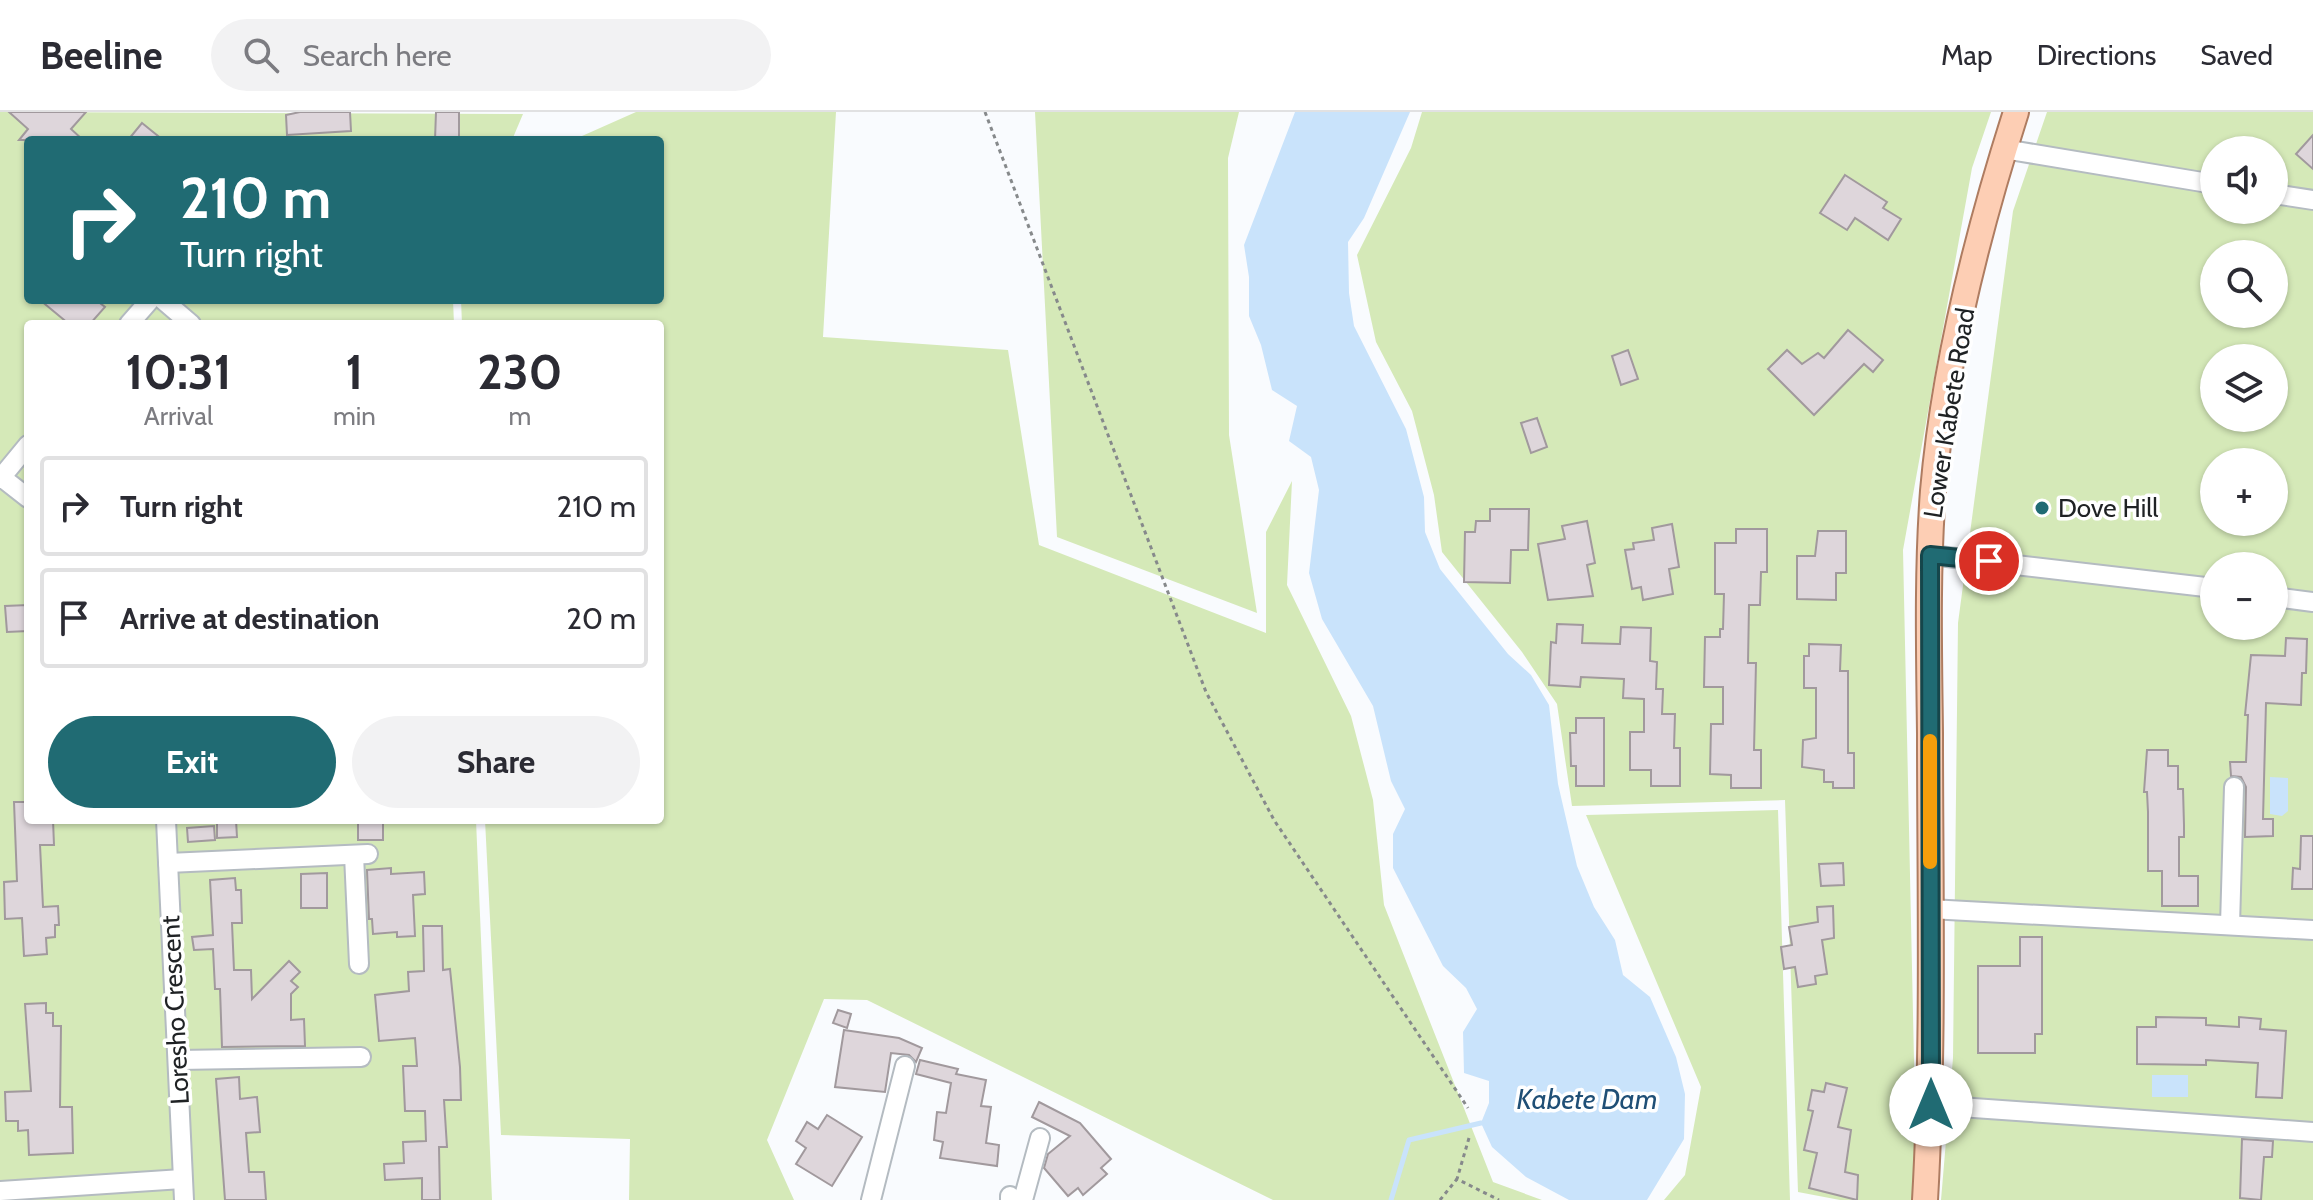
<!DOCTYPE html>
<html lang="en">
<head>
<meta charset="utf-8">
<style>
	body { margin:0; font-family:Cabin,sans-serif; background:#f2f2f3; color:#2b2b33; height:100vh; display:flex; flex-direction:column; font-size:30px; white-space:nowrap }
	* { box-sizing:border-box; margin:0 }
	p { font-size:26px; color:#7c7c81 }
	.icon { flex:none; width:44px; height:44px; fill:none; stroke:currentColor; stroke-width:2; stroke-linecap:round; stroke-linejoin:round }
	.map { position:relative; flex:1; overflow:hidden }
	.sheet { position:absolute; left:24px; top:208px; width:640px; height:504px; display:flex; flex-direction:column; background:#fff; border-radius:8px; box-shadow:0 2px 6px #0004 }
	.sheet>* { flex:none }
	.top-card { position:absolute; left:24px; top:24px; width:640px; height:168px; border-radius:8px; box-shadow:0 2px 6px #0004; background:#206b73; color:#fff; overflow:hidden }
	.buttons { position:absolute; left:2200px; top:24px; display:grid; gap:16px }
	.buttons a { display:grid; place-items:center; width:88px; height:88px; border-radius:50%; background:#fff; box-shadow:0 2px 6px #0004; font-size:40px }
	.pin { position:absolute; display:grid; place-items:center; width:68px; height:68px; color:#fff; margin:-34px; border:4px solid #fff; border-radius:50%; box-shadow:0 2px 8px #0007 }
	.me { position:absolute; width:88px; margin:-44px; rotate:0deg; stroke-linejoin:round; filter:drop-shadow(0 0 6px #0008) }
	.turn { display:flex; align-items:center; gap:28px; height:168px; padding:0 24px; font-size:36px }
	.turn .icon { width:104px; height:104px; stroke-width:2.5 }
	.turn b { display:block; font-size:56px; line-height:68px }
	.eta { display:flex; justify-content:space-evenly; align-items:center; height:136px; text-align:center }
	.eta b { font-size:48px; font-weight:700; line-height:56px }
	.action { display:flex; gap:16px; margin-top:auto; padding:16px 24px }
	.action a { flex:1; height:92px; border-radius:48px; background:#206b73; color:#fff; font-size:32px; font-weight:700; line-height:92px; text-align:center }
	.action a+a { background:#f2f2f3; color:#2b2b33 }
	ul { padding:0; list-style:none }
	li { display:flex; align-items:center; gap:24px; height:100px; margin:0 16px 12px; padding:0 8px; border:4px solid #e1e1e2; border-radius:8px }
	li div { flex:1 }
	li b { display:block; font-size:30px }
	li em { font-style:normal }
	header { display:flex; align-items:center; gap:48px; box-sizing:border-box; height:112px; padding:0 40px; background:#fff; border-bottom:2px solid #e1e1e2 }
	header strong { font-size:38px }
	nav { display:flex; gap:44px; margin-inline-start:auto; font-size:28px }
	.search { width:560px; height:72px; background:#f2f2f3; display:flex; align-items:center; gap:20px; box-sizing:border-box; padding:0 28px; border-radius:44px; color:#7c7c81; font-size:30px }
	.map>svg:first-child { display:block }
	.green { fill:#d5e9b8; fill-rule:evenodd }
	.water { fill:#c9e3fb }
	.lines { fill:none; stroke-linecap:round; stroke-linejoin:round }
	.stream { stroke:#c9e3fb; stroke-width:5 }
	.building { fill:#ded6db; stroke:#a1999d; stroke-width:2 }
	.minor-casing { stroke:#b4bbc1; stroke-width:22 }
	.major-casing { stroke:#ae7c61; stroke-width:28 }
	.path { stroke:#86898b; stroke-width:3; stroke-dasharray:4 4; stroke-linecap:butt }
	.minor { stroke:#fff; stroke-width:18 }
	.major { stroke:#fdceb4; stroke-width:24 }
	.route-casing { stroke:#15464b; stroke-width:20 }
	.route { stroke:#206b73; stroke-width:14 }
	.slow { stroke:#f59e0b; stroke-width:14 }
	.poi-dot { fill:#206b73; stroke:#fff; stroke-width:3 }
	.labels { text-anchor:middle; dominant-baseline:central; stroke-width:7; stroke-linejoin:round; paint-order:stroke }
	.street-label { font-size:26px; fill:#1f2224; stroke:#fff }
	.poi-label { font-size:26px; fill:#1f2224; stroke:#fff; text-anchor:start }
	.water-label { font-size:28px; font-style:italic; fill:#1f4f76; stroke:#fff }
</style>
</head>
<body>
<header>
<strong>Beeline</strong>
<div class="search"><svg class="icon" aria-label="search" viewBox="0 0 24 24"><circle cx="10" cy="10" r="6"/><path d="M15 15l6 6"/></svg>Search here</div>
<nav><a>Map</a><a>Directions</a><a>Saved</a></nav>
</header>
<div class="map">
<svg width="2313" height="1088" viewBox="0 0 2313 1088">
	<rect width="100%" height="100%" fill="#f9fbfe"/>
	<!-- green -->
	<g class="green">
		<path d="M0 0 523 2 512 28H28V188H453L454 212H28V708H476L492 1088H0Z"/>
		<path d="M636 0H836L823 225 1008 238 1039 433 1266 521V420L1292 369 1287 473 1351 604 1373 688 1384 793 1493 1070 1542 1088H1273L867 888 824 887 767 1028 794 1088H629L630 1027 501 1023 485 708H660V212H462L461 188H660V28H573Z"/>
		<path d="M1035 0H1239L1228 46 1229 323 1257 501 1057 425Z"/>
		<path d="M1422 0H1991L1972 56 1903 438 1917 1088H1840L1798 1080 1785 688 1572 694 1557 592 1522 540 1442 440 1434 383 1412 299 1376 230 1357 143 1411 36Z"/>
		<path d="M2047 0H2313V1088H1941L1953 946 1958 511 2013 99ZM2214 38H2274V98H2214ZM2214 142H2274V202H2214ZM2214 246H2274V306H2214ZM2214 350H2274V410H2214ZM2214 454H2274V514H2214Z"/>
		<path d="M1778 698 1790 1088H1664L1685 1063 1701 975 1586 703Z"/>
	</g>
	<!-- water -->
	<g class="water">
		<path d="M1295 0H1410L1364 106 1348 130 1349 181 1354 214 1406 317 1424 385 1425 420 1440 457 1508 542 1531 563 1549 593 1558 672 1577 754 1594 795 1615 828 1623 863 1650 885 1676 945 1685 982 1684 1027 1647 1088H1569L1526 1065 1492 1035 1481 1011 1489 991V969L1464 961 1463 920 1477 897 1466 876 1443 854 1393 756V722L1405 697 1391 669 1373 594 1322 507 1309 461 1319 378 1311 345 1289 329 1297 294 1272 278 1261 233 1249 204V165L1244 133Z"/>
		<path d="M2270 665 2288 666V699L2282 704 2270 702Z"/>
		<rect x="2152" y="963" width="36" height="22"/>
	</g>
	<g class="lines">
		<!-- stream -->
		<path class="stream" d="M1391 1088 1409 1028 1481 1011"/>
	</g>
	<!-- building -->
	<g class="building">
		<path d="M9 0H86L71 17 83 28H19L28 17Z"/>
		<path d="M300 0H350L351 19 287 23 286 3Z"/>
		<path d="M436 0H459V28H435Z"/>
		<path d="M142 11 163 28H128Z"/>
		<path d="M2313 23V57L2296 42Z"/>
		<path d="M1845 63 1887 90 1883 96 1901 107 1888 128 1855 106 1847 118 1820 101Z"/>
		<path d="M40 188H96L105 195 90 212H69Z"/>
		<path d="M1848 218 1883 248 1873 260 1864 252 1814 303 1768 257 1787 238 1802 252 1818 241 1824 246Z"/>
		<path d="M1628 238 1638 267 1621 273 1612 244Z"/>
		<path d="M1537 306 1547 335 1531 341 1521 311Z"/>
		<path d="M1490 397H1529L1528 438H1511L1510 471 1464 470 1465 420H1475L1476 409H1490Z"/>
		<path d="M1587 409 1595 451 1587 453 1593 484 1548 488 1538 432 1565 427 1562 414Z"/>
		<path d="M1672 412 1679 455 1669 457 1673 482 1643 488 1641 475 1632 477 1625 438 1634 437 1633 431 1654 428 1652 416Z"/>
		<path d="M1736 417H1767V460H1761L1760 493H1749L1748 551H1756L1754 638H1761V676H1731V663L1710 662 1711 612H1723V575H1704L1705 525H1720V517H1723L1724 482H1715V431H1736Z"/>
		<path d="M1818 419H1846V461H1836V488L1797 487V444H1815Z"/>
		<path d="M28 493V519L7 520 5 494Z"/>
		<path d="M1557 512 1583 513 1582 531 1620 532 1621 515 1651 516 1650 549 1657 550 1656 577H1663L1662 602H1675L1674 636H1680V674H1651V658H1630V620H1644V587L1623 586 1624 567 1581 565 1580 575 1549 573 1551 530 1556 531Z"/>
		<path d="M2286 526 2307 527 2306 561H2302L2301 593 2266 591 2263 707H2273V724L2245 725 2246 675 2241 665 2231 664 2230 650H2246L2248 603H2245L2251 543 2285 544Z"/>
		<path d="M1809 532 1841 533 1840 559H1848V641H1854V676H1833V670H1824V658L1802 655 1803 628 1816 626V576H1804V544H1809Z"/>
		<path d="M1576 606H1604V674H1576V654H1571L1570 621H1576Z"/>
		<path d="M2147 638H2168V654H2178V677H2183L2184 713V725H2179V764H2198V794H2162V759H2148V700L2147 680H2144Z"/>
		<path d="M14 690H28V708H53L54 733H40L43 795 58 794 59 813H55V825L46 826 47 842 24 844 22 806 5 807 4 770 17 769Z"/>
		<path d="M217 708H236L237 725 217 726Z"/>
		<rect x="358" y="708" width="25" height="20"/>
		<path d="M214 714 215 728 188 730 187 716Z"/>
		<path d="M2301 724H2313V777H2292L2293 756 2300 757Z"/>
		<path d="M1843 751 1844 773 1821 774 1819 752Z"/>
		<path d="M391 756V762L424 760 425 782 413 783 415 824 397 825V820L373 822 372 807H369L367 758Z"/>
		<path d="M327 761V796H301V762Z"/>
		<path d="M235 766 236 778H241L242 811H232L234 858H251L252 887 289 849 300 860 291 869 298 875 291 882V908L304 907 305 934 222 935 220 877H215L213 837 194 838 192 825 213 823 210 768Z"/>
		<path d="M1833 794 1834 826 1822 828 1827 862 1815 864 1816 872 1798 875 1795 855 1784 857 1781 835 1792 833 1789 815 1818 810 1817 795Z"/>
		<path d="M423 814H442L443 858 450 857 460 955 461 988H444L447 1035H439L440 1088H422V1066L385 1068 384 1052 404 1051 403 1030 426 1029 425 999H405L403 954H417L415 926 379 929 375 883 409 879 408 860 424 859Z"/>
		<path d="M2020 825H2042V922H2035V941H1978V854H2020Z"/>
		<path d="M46 891V901H53V914H61L60 995H72L73 1041 29 1043 28 1018 18 1019V1009H6L5 980 31 979 25 892Z"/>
		<path d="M838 898 851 902 847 916 833 911Z"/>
		<path d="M2156 905 2206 906V913L2239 915V905L2261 907 2260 917 2286 919 2282 986 2256 985 2258 951 2206 948V953L2137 952V915H2156Z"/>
		<path d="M844 918 899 926 922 936 916 950 909 943 891 941 885 980 835 975Z"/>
		<path d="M920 948 958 957 956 962 986 968 981 994 991 995 986 1031 999 1033 997 1054 940 1046 943 1030 934 1028 937 1000 946 1001 951 971 916 962Z"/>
		<path d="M239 965 240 987 257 985 260 1020 246 1021 249 1060H264L266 1088H225L216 967Z"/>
		<path d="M1826 971 1847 976 1838 1015 1851 1018 1845 1060 1858 1063 1857 1088 1809 1076 1817 1041 1804 1038 1813 999 1808 998 1812 978 1824 980Z"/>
		<path d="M1039 990 1080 1011 1111 1047 1101 1056 1107 1062 1083 1083 1078 1076 1068 1084 1044 1056 1048 1042 1070 1024 1032 1005Z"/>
		<path d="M827 1003 862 1025 832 1074 796 1052 806 1036 796 1029 807 1010 818 1017Z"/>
		<path d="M2242 1027 2273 1029 2272 1045H2264L2261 1088 2240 1086Z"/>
	</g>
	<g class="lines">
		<!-- minor casing -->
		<g class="minor-casing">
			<g id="minor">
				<path d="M2004 37 2214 72"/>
				<path d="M2274 82 2313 88"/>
				<path d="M163 188 191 212"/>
				<path d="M129 212 150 188"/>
				<path d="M0 364 28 386"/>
				<path d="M0 367 28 333"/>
				<path d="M1930 443 2214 476"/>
				<path d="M2274 485 2313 490"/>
				<path d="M166 708 184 1088"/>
				<path d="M354 743 359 852"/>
				<path d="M168 751 368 742"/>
				<path d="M1930 797 2313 818"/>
				<path d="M2230 813 2234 675"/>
				<path d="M178 948 361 945"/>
				<path d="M1931 993 2313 1020"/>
				<path d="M0 1079 182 1067"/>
				<path d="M1010 1084V1088"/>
				<path d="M871 1088 905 954"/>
				<path d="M1023 1088 1040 1026"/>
			</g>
		</g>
		<!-- major casing -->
		<g class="major-casing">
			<path id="major" d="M1925 1088C1934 933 1930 777 1930 621 1929 541 1927 459 1933 379 1944 251 1977 122 2016 0"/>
		</g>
		<!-- path -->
		<g class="path">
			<path d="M985 0 1206 580 1274 708 1468 996"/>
			<path d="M1469 1026 1457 1067 1499 1088"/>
			<path d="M1440 1088 1457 1067"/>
		</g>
		<!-- minor -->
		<use href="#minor" class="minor"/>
		<!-- major -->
		<use href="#major" class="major"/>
	</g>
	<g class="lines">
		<!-- route casing -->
		<g class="route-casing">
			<path id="route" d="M1931 993 1930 443 1989 449"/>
		</g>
		<!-- route -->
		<use href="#route" class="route"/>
		<!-- slow -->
		<path class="slow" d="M1930 629V750"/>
	</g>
	<!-- markers -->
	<circle class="poi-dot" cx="2042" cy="396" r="8"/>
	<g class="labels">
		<!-- street labels -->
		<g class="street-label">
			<text transform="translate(1949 301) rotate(-81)">Lower Kabete Road</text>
			<text transform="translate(175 898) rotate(-93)">Loresho Crescent</text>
		</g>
		<!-- poi labels -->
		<g class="poi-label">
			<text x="2058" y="396">Dove Hill</text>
		</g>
		<!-- water labels -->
		<g class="water-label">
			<text x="1587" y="987">Kabete Dam</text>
		</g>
	</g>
</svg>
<div class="buttons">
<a><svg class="icon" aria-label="sound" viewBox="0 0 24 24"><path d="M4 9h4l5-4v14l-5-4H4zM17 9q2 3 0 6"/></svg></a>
<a><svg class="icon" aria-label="search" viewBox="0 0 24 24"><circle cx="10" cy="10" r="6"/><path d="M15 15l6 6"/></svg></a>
<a><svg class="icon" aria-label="layers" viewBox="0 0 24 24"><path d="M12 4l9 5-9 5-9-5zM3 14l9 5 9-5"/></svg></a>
<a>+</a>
<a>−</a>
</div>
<div class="pin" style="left:1989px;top:449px;background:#d93025"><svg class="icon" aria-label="arrive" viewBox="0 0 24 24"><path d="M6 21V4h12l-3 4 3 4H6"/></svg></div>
<svg class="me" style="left:1931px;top:993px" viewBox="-20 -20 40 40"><circle r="19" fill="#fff"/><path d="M0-13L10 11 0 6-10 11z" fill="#206b73"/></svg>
<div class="top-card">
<div class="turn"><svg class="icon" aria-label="right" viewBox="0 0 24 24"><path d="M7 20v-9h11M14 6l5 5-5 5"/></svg><div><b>210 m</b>Turn right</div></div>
</div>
<section class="sheet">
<div class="eta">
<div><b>10:31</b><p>Arrival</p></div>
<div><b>1</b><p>min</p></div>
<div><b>230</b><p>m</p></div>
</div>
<ul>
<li><svg class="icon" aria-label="right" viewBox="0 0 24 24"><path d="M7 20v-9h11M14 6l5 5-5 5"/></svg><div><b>Turn right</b></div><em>210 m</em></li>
<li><svg class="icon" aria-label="arrive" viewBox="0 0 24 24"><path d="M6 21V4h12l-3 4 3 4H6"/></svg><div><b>Arrive at destination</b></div><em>20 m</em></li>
</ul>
<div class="action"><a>Exit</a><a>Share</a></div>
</section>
</div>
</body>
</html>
